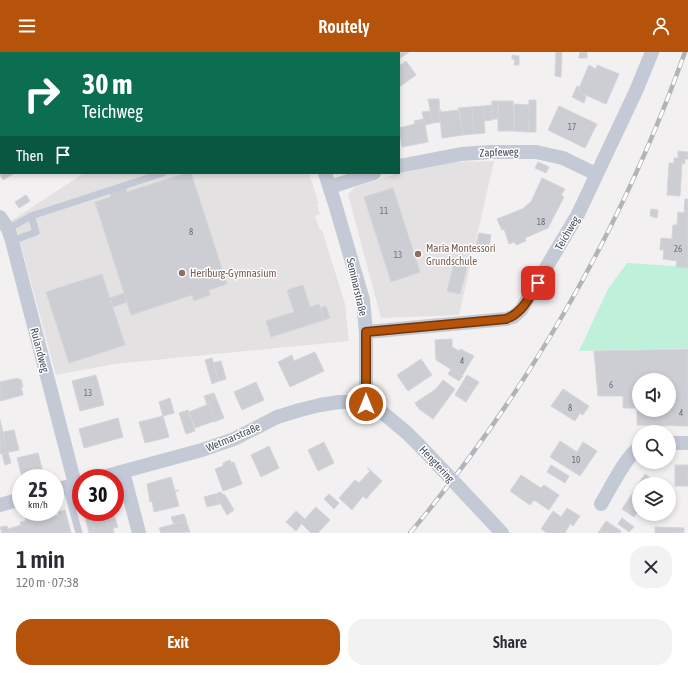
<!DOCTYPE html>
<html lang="en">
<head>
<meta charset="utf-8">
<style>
	body { margin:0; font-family:"Asap Condensed",sans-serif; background:#f2f2f3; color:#2b2b33; height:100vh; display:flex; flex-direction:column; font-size:15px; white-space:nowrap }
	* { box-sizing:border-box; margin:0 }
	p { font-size:13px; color:#7c7c81 }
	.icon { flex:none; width:22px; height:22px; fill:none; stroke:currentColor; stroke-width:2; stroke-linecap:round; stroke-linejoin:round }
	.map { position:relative; height:481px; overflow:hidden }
	.sheet { display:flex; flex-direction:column; background:#fff; flex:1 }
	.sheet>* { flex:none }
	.banner { position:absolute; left:0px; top:0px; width:400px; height:122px; box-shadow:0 2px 6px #0003; background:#0b6e4f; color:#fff; overflow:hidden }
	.tools { position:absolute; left:632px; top:321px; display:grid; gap:8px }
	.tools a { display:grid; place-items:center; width:44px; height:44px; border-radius:50%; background:#fff; box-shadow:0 2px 6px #0003; font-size:20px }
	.speed { position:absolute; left:12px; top:417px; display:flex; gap:8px; font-size:20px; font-weight:700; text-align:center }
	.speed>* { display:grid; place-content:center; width:52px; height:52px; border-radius:50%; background:#fff; box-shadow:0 2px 6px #0003; line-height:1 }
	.speed small { font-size:10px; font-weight:400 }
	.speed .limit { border:6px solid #d22; background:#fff; color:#111 }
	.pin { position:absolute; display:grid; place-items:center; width:34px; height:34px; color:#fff; margin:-17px; border-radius:8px; box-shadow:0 2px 6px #0006 }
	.me { position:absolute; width:44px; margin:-22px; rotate:0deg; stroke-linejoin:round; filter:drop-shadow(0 0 3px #0008) }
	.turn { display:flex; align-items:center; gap:14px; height:84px; padding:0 16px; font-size:18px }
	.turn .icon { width:52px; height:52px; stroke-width:2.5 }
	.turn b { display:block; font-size:28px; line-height:34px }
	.then { display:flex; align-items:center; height:38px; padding:0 16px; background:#0003; gap:8px; font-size:15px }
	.round { display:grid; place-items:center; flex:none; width:42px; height:42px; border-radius:16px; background:#f2f2f3 }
	.head { display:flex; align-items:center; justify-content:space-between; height:68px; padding:0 16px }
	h1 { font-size:24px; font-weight:600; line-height:30px }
	.action { display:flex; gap:8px; margin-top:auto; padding:8px 16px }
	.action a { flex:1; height:46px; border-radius:16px; background:#b45309; color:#fff; font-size:16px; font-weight:600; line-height:46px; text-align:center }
	.action a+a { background:#f2f2f3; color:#2b2b33 }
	header { display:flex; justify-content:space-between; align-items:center; height:52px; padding:0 16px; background:#b45309; color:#fff; font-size:18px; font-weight:600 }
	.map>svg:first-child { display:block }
	.education { fill:#e3e1e2 }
	.green { fill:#bef0da }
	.building { fill:#ccced4; stroke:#d4d5db; fill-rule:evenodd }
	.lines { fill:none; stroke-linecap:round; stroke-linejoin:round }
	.service { stroke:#c3c9d5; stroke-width:7 }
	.minor { stroke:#c3c9d5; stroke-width:14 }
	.rail-casing { stroke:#b2b4ba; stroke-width:4.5 }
	.rail { stroke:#fff; stroke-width:3; stroke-dasharray:9; stroke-linecap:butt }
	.minor-bridge { stroke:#c3c9d5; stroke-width:14 }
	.route-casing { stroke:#753606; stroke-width:10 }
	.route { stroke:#b45309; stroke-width:7 }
	.education-dot { fill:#8d6e63; stroke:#fff; stroke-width:1.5 }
	.labels { text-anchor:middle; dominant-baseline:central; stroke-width:3; stroke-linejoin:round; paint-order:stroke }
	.number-label { font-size:9px; fill:#686f7c }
	.street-label { font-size:11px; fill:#474f5e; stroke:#fff }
	.education-label { font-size:11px; fill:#785e54; stroke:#fff; text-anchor:start }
</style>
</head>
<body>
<header><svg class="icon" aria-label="menu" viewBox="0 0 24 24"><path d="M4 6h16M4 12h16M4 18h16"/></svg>Routely<svg class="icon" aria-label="person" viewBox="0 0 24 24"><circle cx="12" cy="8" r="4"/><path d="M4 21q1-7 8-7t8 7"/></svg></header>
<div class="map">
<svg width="688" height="481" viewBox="0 0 688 481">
	<rect width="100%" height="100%" fill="#f2f0f0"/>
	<!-- education -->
	<g class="education">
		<path d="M494 109 459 263 381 266 348 142 355 135 399 121 451 110Z"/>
		<path d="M84 121H309L319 152H317L320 162 315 164 320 178H322L345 252 349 289 114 312 56 323 20 190 11 169Z"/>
	</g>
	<!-- green -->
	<path class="green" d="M627 211 688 215V296L579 299 608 237Z"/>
	<!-- building -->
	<g class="building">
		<path d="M371 0H409L399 7V1H370Z"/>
		<path d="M556 0H562L561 25 555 24Z"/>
		<path d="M580 0H587V6H579Z"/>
		<path d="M512 3 519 4V13H514L515 7H512Z"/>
		<path d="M406 9 416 23 399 35V14Z"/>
		<path d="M589 13 596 17 597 13 619 22 606 52 581 41 579 36Z"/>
		<path d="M577 34 579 35 581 41 586 44 584 51 572 45Z"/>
		<path d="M428 47H439L440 70 433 71Z"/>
		<path d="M529 48H536V80H528Z"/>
		<rect x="492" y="49" width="6" height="18"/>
		<path d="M498 49H513L514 79H498Z"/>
		<path d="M514 52 530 53 528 80 514 79Z"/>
		<path d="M492 53V68L484 69 483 54Z"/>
		<path d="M483 54 485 81 474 82 472 55Z"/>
		<path d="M559 54 597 72 585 96 548 78Z"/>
		<path d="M458 55 463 83 442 86 439 57H440L441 60 459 58Z"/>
		<path d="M472 55 474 82 463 83 459 56Z"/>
		<path d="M430 59 433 71 425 73 422 60Z"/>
		<path d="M424 67 428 90 402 95 399 75V76L415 72 414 69Z"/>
		<path d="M678 99 688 100V107H685V112L682 111 680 144 667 143 669 111H674V106H678Z"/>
		<path d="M538 110 549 115 546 121 535 116Z"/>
		<path d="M1 119V121H12L13 122 3 128 0 123Z"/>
		<path d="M187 121H191L227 232 209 238 210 243 194 249 192 243 131 263 95 150 111 145 109 140 126 135 127 140Z"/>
		<path d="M542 126 565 137 561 143 564 145 548 176 525 186 526 189 516 193 515 190 509 192 504 177 502 178 497 167 522 157 531 150Z"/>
		<path d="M393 136 420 220 391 230 364 145Z"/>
		<path d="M26 143 30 149 19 156 15 150Z"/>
		<path d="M685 147H688V216L676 215 677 209 663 207 664 198H660L661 186 672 187 673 173H677L678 160 684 161Z"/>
		<path d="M651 157 658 158 657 166 650 164Z"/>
		<path d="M479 181 491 183 489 195 476 193Z"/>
		<path d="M455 208 468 211 460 242 447 239Z"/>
		<path d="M102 222 125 293 69 311 46 240Z"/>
		<path d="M303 233 310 255 319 252 324 268 271 285 266 269 294 260 287 238Z"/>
		<path d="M124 241 127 250 113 255 110 246Z"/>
		<path d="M326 254 330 266 324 268 320 256Z"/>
		<path d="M452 287V295L459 299 460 297 474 304 462 324 436 308 435 288Z"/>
		<path d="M688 297V374L637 373V356H623V344H598L594 299ZM639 328H669V358H639Z"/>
		<path d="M315 300 324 319 290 335 278 310 292 303 294 309Z"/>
		<path d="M212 306 219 329 212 332 205 308Z"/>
		<path d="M421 307 432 323 408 339 397 323Z"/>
		<path d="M221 309 226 327 219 329 213 311Z"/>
		<path d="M451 317 463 324 459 329 448 322Z"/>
		<path d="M96 323 104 353 80 359 72 329Z"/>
		<path d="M467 323 479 330 473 339 461 333Z"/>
		<path d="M18 326 19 328 21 327 23 335H21L23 343 0 349V330Z"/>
		<path d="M443 328 455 337 433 367 419 357 415 351 436 337Z"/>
		<path d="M256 330 264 348 242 358 234 340Z"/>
		<path d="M461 333 473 339 466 350 455 343Z"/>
		<path d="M563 337 589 354 583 363 580 361 575 369 551 354Z"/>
		<path d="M214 341 224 366 214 370 209 352 207 353 204 344Z"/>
		<path d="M170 346 174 361 163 364 159 350Z"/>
		<path d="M209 352 214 369 195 376 189 360Z"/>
		<path d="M188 358 195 379 186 382 179 361Z"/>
		<path d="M163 364 169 385 145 391 139 370Z"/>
		<path d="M118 366 123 385 84 396 79 377Z"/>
		<path d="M0 368 6 392 0 394Z"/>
		<path d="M14 378 19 398 0 402V394L6 392 3 380Z"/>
		<path d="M560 389 577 400 583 390 597 399 580 424 550 405Z"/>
		<path d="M324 390 334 411 318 419 308 398Z"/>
		<path d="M269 394 279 416 261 425 251 403Z"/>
		<path d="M8 400 11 411 5 413 2 402Z"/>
		<path d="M38 401 43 420 22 425 17 406Z"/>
		<path d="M230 408 231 411 234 410 242 432 223 439 215 417 223 414V411Z"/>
		<path d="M551 413 569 424 565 431 547 420Z"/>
		<rect x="675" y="413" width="13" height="21"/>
		<path d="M367 415 382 429 366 447 363 444 352 458 339 446 355 428 359 431 370 419Z"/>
		<path d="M645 422 657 430 655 432H639V458L634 465 622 457Z"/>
		<path d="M521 423 541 436 544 433 559 443 549 458 534 448 530 453 510 439Z"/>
		<path d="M171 425 175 439 179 438 175 440 179 454 154 460 152 449 150 450 147 432Z"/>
		<path d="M221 440 222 442 225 443 234 458 227 463 215 442Z"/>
		<path d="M215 442 220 452 207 455 204 445Z"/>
		<path d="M329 442 339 451 334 457 324 447Z"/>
		<path d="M316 455 330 468 318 481H311L301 471Z"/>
		<path d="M567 456 580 464 573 474 570 472 565 481H547L541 477 553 459 561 465Z"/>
		<path d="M65 458 71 481H2L0 475 7 474 8 477 21 473 20 470 26 469 25 466 39 463V465L45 463 46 467 59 463 58 460Z"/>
		<path d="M296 459 305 467 296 479 286 470Z"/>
		<path d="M84 460H110L111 464 114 463 118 475 113 476 114 481H89Z"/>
		<path d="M184 462 187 470 174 473 171 465Z"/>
		<path d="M622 466 634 475 629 480 618 472Z"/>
		<path d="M186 469 190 480 161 481 159 476Z"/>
		<path d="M606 469 621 479 620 481H598Z"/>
		<path d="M655 475 684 476V481H655Z"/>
	</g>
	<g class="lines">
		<!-- service -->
		<g class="service">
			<path d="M107 1 109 0"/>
			<path d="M0 71 1 70"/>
			<path d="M8 177 31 164 163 121"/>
			<path d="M12 189 36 180 31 164"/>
			<path d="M66 434 79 481"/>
		</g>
		<!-- minor -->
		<g class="minor">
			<path d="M282 0 283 1"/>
			<path d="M6 1 8 0"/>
			<path d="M341 1 343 0"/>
			<path d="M399 114 461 102 491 100H536L563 106 596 122"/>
			<path d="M325 121 335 152 363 248 366 280V351"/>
			<path d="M330 135 374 121"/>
			<path d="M0 165 8 177 12 189 75 432"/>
			<path d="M366 280 506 267 513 265 521 258 578 162 636 39 652 0"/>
			<path d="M669 391H688"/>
			<path d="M123 420 139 481"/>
			<path d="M99 426 202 398 234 387 277 365 300 358 320 353 339 350H355L366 351 377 356 407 381 423 397"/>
			<path d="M55 438 81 431"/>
			<path d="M472 449 502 481"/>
			<path d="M601 452C609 439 627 402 639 396"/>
			<path d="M0 453 21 447"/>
		</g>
		<!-- rail casing -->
		<g class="rail-casing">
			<path id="rail" d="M410 481C529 339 623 174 685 0"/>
		</g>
		<!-- rail -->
		<use href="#rail" class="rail"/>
		<!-- minor-bridge -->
		<path class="minor-bridge" d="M423 397 472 449"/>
	</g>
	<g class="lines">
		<!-- route casing -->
		<g class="route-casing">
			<path id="route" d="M366 352V280L506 267C523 261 529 245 538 231"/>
		</g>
		<!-- route -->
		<use href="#route" class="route"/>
	</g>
	<!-- markers -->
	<g class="education-dot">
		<circle cx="418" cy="202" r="4"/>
		<circle cx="182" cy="221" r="4"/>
	</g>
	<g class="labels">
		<!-- number labels -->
		<g class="number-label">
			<text x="572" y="75">17</text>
			<text x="384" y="159">11</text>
			<text x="541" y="170">18</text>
			<text x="191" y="180">8</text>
			<text x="678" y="197">26</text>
			<text x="398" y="203">13</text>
			<text x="462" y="309">4</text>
			<text x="611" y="333">6</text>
			<text x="88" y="341">13</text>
			<text x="570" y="356">8</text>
			<text x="681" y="361">4</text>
			<text x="576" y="408">10</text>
		</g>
		<!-- street labels -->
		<g class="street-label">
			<text transform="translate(499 100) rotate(-2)">Zapfeweg</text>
			<text transform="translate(567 181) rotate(-60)">Teichweg</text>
			<text transform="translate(357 235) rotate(77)">Seminarstraße</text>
			<text transform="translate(40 298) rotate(75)">Rulandweg</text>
			<text transform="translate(233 385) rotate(-23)">Wetmarstraße</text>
			<text transform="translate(437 412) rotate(47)">Hengtering</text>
		</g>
		<!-- education labels -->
		<g class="education-label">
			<text x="426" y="196">Maria Montessori<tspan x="426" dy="13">Grundschule</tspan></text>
			<text x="190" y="221">Heriburg-Gymnasium</text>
		</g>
	</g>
</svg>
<div class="tools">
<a><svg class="icon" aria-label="sound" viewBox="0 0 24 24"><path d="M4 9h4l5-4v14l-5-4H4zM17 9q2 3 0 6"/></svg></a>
<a><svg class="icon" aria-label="search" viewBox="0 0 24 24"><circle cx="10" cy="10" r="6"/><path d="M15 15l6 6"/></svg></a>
<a><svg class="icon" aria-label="layers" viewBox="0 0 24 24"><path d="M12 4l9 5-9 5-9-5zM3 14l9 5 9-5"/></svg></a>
</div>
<div class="speed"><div>25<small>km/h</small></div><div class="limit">30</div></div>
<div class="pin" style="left:538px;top:231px;background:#d93025"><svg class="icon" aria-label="arrive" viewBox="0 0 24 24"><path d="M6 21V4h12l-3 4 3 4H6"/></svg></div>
<svg class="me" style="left:366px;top:352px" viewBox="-20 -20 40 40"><circle r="17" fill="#b45309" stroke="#fff" stroke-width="3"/><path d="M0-11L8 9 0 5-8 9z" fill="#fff"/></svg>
<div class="banner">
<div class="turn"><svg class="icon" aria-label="right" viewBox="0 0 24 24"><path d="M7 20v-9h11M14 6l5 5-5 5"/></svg><div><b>30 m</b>Teichweg</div></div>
<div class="then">Then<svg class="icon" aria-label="arrive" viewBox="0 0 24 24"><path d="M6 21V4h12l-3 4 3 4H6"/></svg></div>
</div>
</div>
<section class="sheet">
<div class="head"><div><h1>1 min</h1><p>120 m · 07:38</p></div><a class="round"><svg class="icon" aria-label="close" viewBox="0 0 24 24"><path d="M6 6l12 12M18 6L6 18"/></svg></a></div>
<div class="action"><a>Exit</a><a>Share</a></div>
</section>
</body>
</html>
